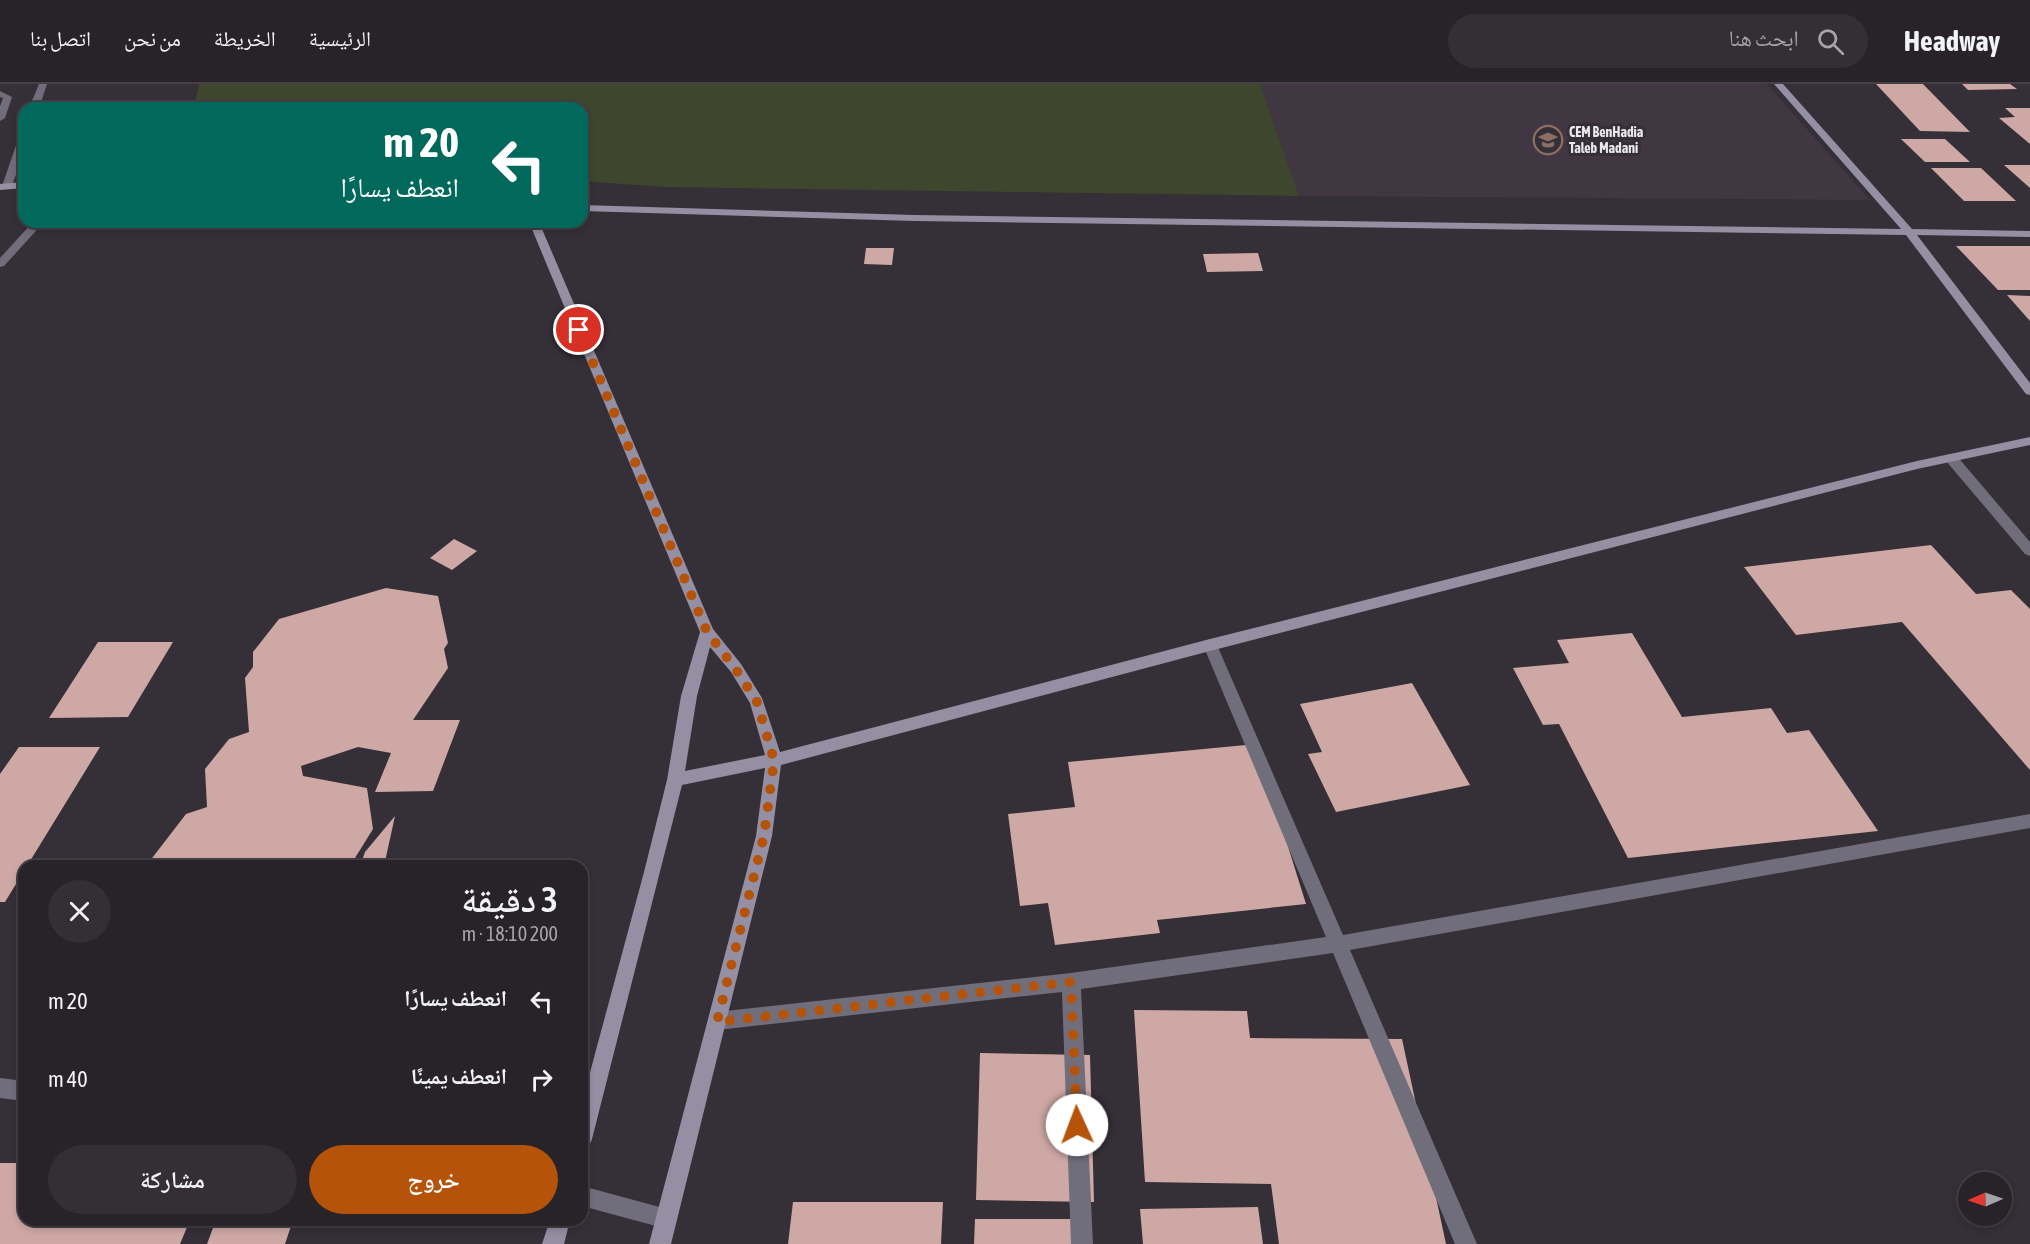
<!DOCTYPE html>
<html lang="ar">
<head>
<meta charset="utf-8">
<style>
	body { margin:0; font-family:"Asap Condensed","Noto Naskh Arabic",sans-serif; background:#342f35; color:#f1f3f6; direction:rtl; height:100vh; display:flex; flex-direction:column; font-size:22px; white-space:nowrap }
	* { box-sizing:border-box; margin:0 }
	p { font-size:20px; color:#a5a4a8 }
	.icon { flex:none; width:33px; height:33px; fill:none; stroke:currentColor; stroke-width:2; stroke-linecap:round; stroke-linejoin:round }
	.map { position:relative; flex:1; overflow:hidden; direction:ltr }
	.panel { position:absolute; left:18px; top:776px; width:570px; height:366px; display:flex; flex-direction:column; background:#282329; border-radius:18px; box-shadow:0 3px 9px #0003,0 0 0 2px #444046; direction:rtl }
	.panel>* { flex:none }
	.hud { position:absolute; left:18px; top:18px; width:570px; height:126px; border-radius:18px; box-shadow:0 3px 9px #0003,0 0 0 2px #444046; direction:rtl; background:#00695c; color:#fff; overflow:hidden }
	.needle { width:39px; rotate:268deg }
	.tools { position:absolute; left:1958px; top:1088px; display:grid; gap:12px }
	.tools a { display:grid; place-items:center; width:54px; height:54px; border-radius:50%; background:#282329; box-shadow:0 3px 9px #0003,0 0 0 2px #444046; font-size:30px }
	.pin { position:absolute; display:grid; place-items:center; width:51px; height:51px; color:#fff; margin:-26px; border:3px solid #fff; border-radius:50%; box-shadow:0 2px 6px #0007 }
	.me { position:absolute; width:66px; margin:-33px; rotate:358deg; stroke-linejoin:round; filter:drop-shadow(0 0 4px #0008) }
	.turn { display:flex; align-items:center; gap:21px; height:126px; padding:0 30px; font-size:27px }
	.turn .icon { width:78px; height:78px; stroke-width:2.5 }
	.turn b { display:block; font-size:42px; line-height:51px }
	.round { display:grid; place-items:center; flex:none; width:63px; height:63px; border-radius:32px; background:#342f35 }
	.overview { display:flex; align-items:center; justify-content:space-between; height:102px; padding:0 30px }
	h1 { font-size:36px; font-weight:600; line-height:45px }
	.action { display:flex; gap:12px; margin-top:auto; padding:12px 30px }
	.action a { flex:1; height:69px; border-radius:36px; background:#b45309; color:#fff; font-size:24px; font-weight:600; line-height:69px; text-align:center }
	.action a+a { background:#342f35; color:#f1f3f6 }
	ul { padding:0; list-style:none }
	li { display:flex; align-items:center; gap:18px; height:78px; padding:0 30px }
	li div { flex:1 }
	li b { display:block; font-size:22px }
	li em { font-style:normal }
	header { display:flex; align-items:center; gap:36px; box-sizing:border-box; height:84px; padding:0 30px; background:#282329; border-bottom:2px solid #444046 }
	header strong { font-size:28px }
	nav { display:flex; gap:33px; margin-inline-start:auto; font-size:21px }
	.search { width:420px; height:54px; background:#342f35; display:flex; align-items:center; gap:15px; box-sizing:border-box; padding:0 21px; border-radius:33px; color:#a5a4a8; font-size:22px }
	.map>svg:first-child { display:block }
	.built { fill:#413743 }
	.green { fill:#3e462d }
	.building { fill:#cea8a5 }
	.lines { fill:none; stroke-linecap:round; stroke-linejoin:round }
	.lane { fill:#716e7b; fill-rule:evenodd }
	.street { fill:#716e7b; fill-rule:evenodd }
	.secondary { fill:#948fa3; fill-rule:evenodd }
	.route { stroke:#b45309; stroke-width:10; stroke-dasharray:0 18 }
	.labels { text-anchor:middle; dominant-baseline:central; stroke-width:6; stroke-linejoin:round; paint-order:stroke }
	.far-poi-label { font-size:14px; font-weight:bold; fill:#eae6eb; stroke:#352f37; text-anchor:start }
</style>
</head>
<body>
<header>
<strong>Headway</strong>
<div class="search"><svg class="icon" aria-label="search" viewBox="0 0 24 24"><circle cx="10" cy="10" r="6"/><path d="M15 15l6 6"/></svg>ابحث هنا</div>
<nav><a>الرئيسية</a><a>الخريطة</a><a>من نحن</a><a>اتصل بنا</a></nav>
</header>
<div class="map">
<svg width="2030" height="1160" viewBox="0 0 2030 1160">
	<rect width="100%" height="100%" fill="#352f37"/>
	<!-- built -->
	<path class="built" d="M1260 0H1767L1870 116 1299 112Z"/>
	<!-- green -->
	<path class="green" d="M199 0H1260L1299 112 663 103 582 97V24H194Z"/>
	<!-- building -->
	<g class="building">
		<path d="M1876 0H1923L1970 48 1920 47Z"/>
		<path d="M1962 0H2010L2017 5 1968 6Z"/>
		<path d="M2005 24H2030V60L1999 34 2015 33Z"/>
		<path d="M1901 55H1945L1970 78H1925Z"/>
		<path d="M2004 81H2030V104Z"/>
		<path d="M1931 84H1981L2016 117H1964Z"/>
		<path d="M1956 162H2030V206H1998Z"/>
		<path d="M866 164H894L892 181 864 180Z"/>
		<path d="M1258 169 1263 187 1207 188 1203 170Z"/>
		<path d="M2007 211 2030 212V237Z"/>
		<path d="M454 455 477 467 452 486 430 474Z"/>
		<path d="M1931 461 1976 510 2011 506 2030 525V686L1902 538 1796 551 1744 483Z"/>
		<path d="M386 504 438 512 448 559 444 565 448 584 413 636H460L433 707 375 708 391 669 358 663 301 682 303 692 367 704 373 745 350 782H146L186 730 207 723 205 685 229 655 249 648 245 594 253 583V568L279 535Z"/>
		<path d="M1632 549 1682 633 1771 624 1787 649 1809 646 1878 747 1628 774 1559 640 1543 641 1513 584 1569 579 1557 556Z"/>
		<path d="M98 558H173L128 633 49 634Z"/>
		<path d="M1412 599 1470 701 1336 728 1308 670 1322 668 1300 620Z"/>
		<path d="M1256 660 1306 820 1157 836 1160 849 1055 861 1048 819 1020 822 1008 730 1075 723 1068 678Z"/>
		<path d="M19 663H100L27 782H24V787L5 818H0V690Z"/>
		<path d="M395 732 384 782H360L365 768Z"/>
		<path d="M1134 926 1247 927 1250 954 1402 955 1446 1160H1279L1271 1100 1145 1098Z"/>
		<path d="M980 969 1090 971 1094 1118 976 1116Z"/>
		<path d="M0 1079H24V1136H190L180 1160H0Z"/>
		<path d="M793 1118H943L941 1160H788Z"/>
		<path d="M1258 1123 1263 1160H1143L1140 1125Z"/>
		<path d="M975 1135H1078L1079 1160H974Z"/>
		<path d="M216 1136H293L285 1160H207Z"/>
	</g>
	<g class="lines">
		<!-- lane -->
		<path class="lane" d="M0 7 12 13 5 34 0 37V22L3 14 0 13Z"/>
		<!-- street -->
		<g class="street">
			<path d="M39 0H47L39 24H29Z"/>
			<path d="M24 50V67L12 102 4 104 2 102 19 53Z"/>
			<path d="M33 138H44L4 182 0 183V174Z"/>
			<path d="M1951 370 1956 371 2030 458V472L2025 470 1946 377 1945 374 1946 371Z"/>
			<path d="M1210 555 1215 557 1217 561 1343 851 2030 730V744L1350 866 1477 1160H1455L1333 869 1081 905 1093 1160H1071L1062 908 717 946 710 943 708 937 710 931 717 928 1071 889 1326 853 1203 561 1205 557Z"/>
			<path d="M0 994 24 997V1017L0 1014Z"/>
			<path d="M582 1102 667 1125 674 1128 677 1135 674 1142 667 1145 582 1122Z"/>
		</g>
		<!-- secondary -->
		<g class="secondary">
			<path d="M1774 0H1783L1912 145 2030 147V153L1917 151 2030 299V311L2026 310 1906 151 915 137 582 127V121L915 131 1901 145Z"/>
			<path d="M24 98V104L0 106V100Z"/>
			<path d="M529 138H539L713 545 741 580 762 614 780 668 1210 555 1917 377 2030 353V361L1917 385 1210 567 781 681 772 752 671 1160H649L756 752 765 684 682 701 592 1055 589 1062 582 1065V1018L644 788 667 696 681 612 700 548ZM710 563 731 588 750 619 765 671 685 687 697 612Z"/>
			<path d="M550 1136H570L564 1160H542Z"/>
		</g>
	</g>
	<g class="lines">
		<!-- route -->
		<path class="route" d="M579 246 707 548 735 584 757 618 774 676 764 752 717 938 1071 898 1077 1041"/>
	</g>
	<!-- icons -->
	<defs>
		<g id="school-ring" transform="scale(1.5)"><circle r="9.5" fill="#352f37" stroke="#8d6e63" stroke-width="1.5"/><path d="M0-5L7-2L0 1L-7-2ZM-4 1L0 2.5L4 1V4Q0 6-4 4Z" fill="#8d6e63"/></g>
	</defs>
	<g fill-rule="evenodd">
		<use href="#school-ring" x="1548" y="56"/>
	</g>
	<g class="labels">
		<!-- far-poi labels -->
		<g class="far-poi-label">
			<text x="1569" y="48">CEM BenHadia<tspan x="1569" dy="16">Taleb Madani</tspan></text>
		</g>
	</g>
</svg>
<div class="tools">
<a><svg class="needle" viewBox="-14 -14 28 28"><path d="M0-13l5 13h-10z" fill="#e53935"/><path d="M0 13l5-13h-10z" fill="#a5a4a8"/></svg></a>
</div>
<div class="pin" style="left:579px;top:246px;background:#d93025"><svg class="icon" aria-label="arrive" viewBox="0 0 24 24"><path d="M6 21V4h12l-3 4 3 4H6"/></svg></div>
<svg class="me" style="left:1077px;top:1041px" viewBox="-20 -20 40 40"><circle r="19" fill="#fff"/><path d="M0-13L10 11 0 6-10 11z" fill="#b45309"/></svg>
<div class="hud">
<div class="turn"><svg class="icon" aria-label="left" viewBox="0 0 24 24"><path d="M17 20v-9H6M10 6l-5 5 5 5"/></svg><div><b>20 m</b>انعطف يسارًا</div></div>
</div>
<section class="panel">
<div class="overview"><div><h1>3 دقيقة</h1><p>200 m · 18:10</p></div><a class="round"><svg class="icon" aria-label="close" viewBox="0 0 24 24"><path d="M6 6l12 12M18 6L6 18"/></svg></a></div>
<ul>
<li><svg class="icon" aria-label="left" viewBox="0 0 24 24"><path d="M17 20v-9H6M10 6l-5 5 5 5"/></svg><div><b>انعطف يسارًا</b></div><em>20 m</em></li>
<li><svg class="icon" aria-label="right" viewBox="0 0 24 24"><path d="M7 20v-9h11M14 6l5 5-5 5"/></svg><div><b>انعطف يمينًا</b></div><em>40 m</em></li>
</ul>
<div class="action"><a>خروج</a><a>مشاركة</a></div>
</section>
</div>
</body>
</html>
